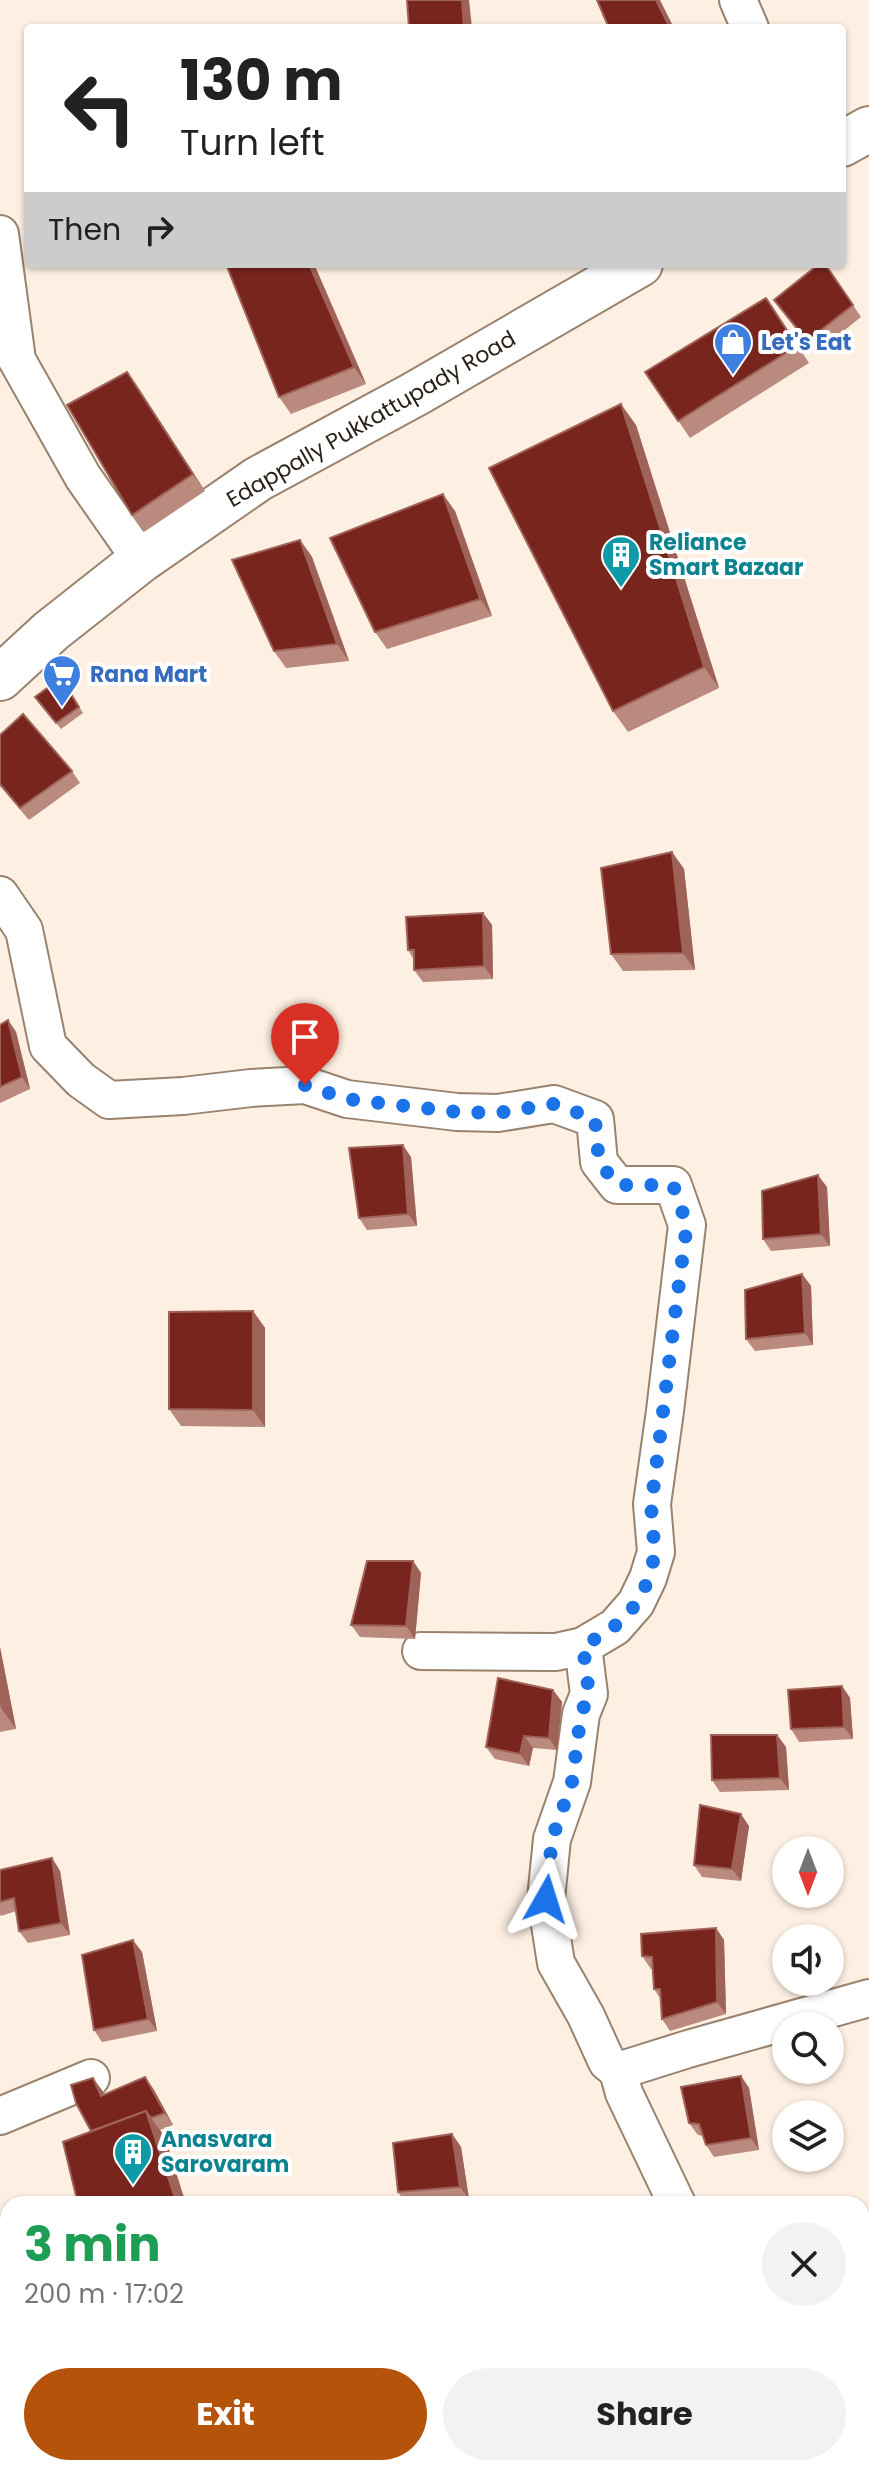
<!DOCTYPE html>
<html lang="en">
<head>
<meta charset="utf-8">
<style>
	body { margin:0; font-family:Poppins,sans-serif; background:#f2f2f2; color:#222; height:100vh; display:flex; flex-direction:column; font-size:30px; white-space:nowrap }
	* { box-sizing:border-box; margin:0 }
	p { font-size:26px; color:#767676 }
	.icon { flex:none; width:44px; height:44px; fill:none; stroke:currentColor; stroke-width:2; stroke-linecap:round; stroke-linejoin:round }
	.map { position:relative; flex:1; overflow:hidden }
	.details { position:absolute; left:0px; top:2196px; width:870px; height:280px; display:flex; flex-direction:column; background:#fff; border-radius:24px 24px 0 0; box-shadow:0 2px 6px #0004 }
	.details>* { flex:none }
	.banner { position:absolute; left:24px; top:24px; width:822px; height:244px; border-radius:8px; box-shadow:0 2px 6px #0004; background:#fff; color:#222; overflow:hidden }
	.needle { width:52px; rotate:180deg }
	.tools { position:absolute; left:772px; top:1836px; display:grid; gap:16px }
	.tools a { display:grid; place-items:center; width:72px; height:72px; border-radius:50%; background:#fff; box-shadow:0 2px 6px #0004; font-size:40px }
	.pin { position:absolute; display:grid; place-items:center; width:68px; height:68px; color:#fff; margin:-82px -34px; border-radius:50% 50% 50% 0; rotate:-45deg; box-shadow:0 0 8px #0007 }
	.pin .icon { rotate:45deg }
	.me { position:absolute; width:88px; margin:-44px; rotate:6deg; stroke-linejoin:round; filter:drop-shadow(0 0 6px #0008) }
	.turn { display:flex; align-items:center; gap:28px; height:168px; padding:0 24px; font-size:36px }
	.turn .icon { width:104px; height:104px; stroke-width:2.5 }
	.turn b { display:block; font-size:56px; line-height:68px }
	.then { display:flex; align-items:center; height:76px; padding:0 24px; background:#0003; gap:16px; font-size:30px }
	.round { display:grid; place-items:center; flex:none; width:84px; height:84px; border-radius:42px; background:#f2f2f2 }
	.head { display:flex; align-items:center; justify-content:space-between; height:136px; padding:0 24px }
	h1 { font-size:48px; font-weight:700; line-height:60px; color:#1e9e55 }
	.action { display:flex; gap:16px; margin-top:auto; padding:16px 24px }
	.action a { flex:1; height:92px; border-radius:48px; background:#b45309; color:#fff; font-size:32px; font-weight:700; line-height:92px; text-align:center }
	.action a+a { background:#f2f2f2; color:#222 }
	.map>svg:first-child { display:block }
	.lines { fill:none; stroke-linecap:round; stroke-linejoin:round }
	.street-casing { stroke:#99836e; stroke-width:40 }
	.secondary-casing { stroke:#99836e; stroke-width:48 }
	.street { stroke:#fff; stroke-width:36 }
	.secondary { stroke:#fff; stroke-width:44 }
	.wall { fill:#ba8a7f }
	.shaded-wall { fill:#9f6258 }
	.building { fill:#77251d; stroke:#9f6258; stroke-width:2 }
	.route { stroke:#1a73e8; stroke-width:14; stroke-dasharray:0 25.2 }
	.labels { text-anchor:middle; dominant-baseline:central; stroke-width:8; stroke-linejoin:round; paint-order:stroke }
	.shop-label { font-size:22px; font-weight:bold; fill:#366cbe; stroke:#fff; text-anchor:start }
	.street-label { font-size:22px; fill:#2a2219; stroke:#fff }
	.culture-label { font-size:22px; font-weight:bold; fill:#0d838f; stroke:#fff; text-anchor:start }
</style>
</head>
<body>
<div class="map">
<svg width="869" height="2476" viewBox="0 0 869 2476">
	<rect width="100%" height="100%" fill="#fdefe1"/>
	<g class="lines">
		<!-- street casing -->
		<g class="street-casing">
			<g id="street">
				<path d="M738 0 750 28"/>
				<path d="M0 234 17 360 83 477 141 560"/>
				<path d="M0 895 24 930 48 1046 81 1080 109 1100 183 1096 251 1088 305 1085 347 1099 457 1112 498 1113 554 1104 595 1119 599 1162 617 1185H673L687 1225 665 1411 652 1504 656 1552 648 1578 636 1603 615 1627 583 1646 556 1652 421 1651"/>
				<path d="M583 1646 589 1694 581 1714 572 1782 552 1839 546 1899 556 1963 586 2016 607 2062 618 2071"/>
				<path d="M0 2116 91 2078"/>
				<path d="M677 2204 624 2093 618 2071 688 2049 869 1998"/>
				<path d="M774 2468 777 2476"/>
			</g>
		</g>
		<!-- secondary casing -->
		<g class="secondary-casing">
			<g id="secondary">
				<path d="M842 144 869 129"/>
				<path d="M0 678 51 631 141 560 258 479 415 394 640 264"/>
			</g>
		</g>
		<!-- street -->
		<use href="#street" class="street"/>
		<!-- secondary -->
		<use href="#secondary" class="secondary"/>
	</g>
	<!-- wall -->
	<g class="wall">
		<path d="M314 264 366 384 291 414 279 397Z"/>
		<path d="M826 264 861 317 816 353 774 300Z"/>
		<path d="M778 315 809 363 690 438 645 372Z"/>
		<path d="M139 389 205 491 144 532 132 515Z"/>
		<path d="M636 425 719 688 628 732 613 711Z"/>
		<path d="M455 511 492 616 387 649 375 632Z"/>
		<path d="M300 540 312 557 349 661 286 668 274 651Z"/>
		<path d="M61 678 83 713 61 729 40 703Z"/>
		<path d="M0 735 72 771 80 783 29 820 0 786Z"/>
		<path d="M672 852 684 869 695 970 623 971 611 954Z"/>
		<path d="M483 913 492 925 493 979 423 982 414 970V960L408 950Z"/>
		<path d="M8 1020 16 1032 30 1089 0 1103V1025Z"/>
		<path d="M411 1157 417 1226 367 1230 359 1218Z"/>
		<path d="M827 1187 830 1246 771 1251 763 1239Z"/>
		<path d="M802 1274 811 1286 813 1345 755 1351 746 1339Z"/>
		<path d="M253 1311 265 1328V1427L181 1426 169 1409Z"/>
		<path d="M413 1561 421 1573 415 1639 360 1637 351 1625Z"/>
		<path d="M0 1647 16 1729 0 1732Z"/>
		<path d="M842 1686 850 1698 853 1739 799 1742 791 1729Z"/>
		<path d="M553 1690 562 1702 557 1750 533 1748 529 1766 495 1759 486 1747Z"/>
		<path d="M777 1735 786 1747 789 1790 720 1792 712 1780Z"/>
		<path d="M749 1826 741 1881 702 1877 694 1865Z"/>
		<path d="M52 1858 60 1871 70 1935 28 1943 19 1931 16 1911 1 1916 0 1914V1870Z"/>
		<path d="M716 1928 724 1940 726 2014 670 2031 662 2019 660 1998 654 1989 653 1969H651L642 1956Z"/>
		<path d="M142 1952 157 2031 102 2042 94 2030Z"/>
		<path d="M741 2076 749 2088 759 2150 714 2157 706 2145 703 2136 698 2135 689 2123Z"/>
		<path d="M145 2077 154 2090 173 2125 160 2130 165 2137 91 2131 102 2090 104 2095Z"/>
		<path d="M452 2134 461 2147 469 2199 406 2204 398 2192Z"/>
		<path d="M8 2357V2420L0 2423V2359Z"/>
	</g>
	<!-- shaded-wall -->
	<g class="shaded-wall">
		<path d="M462 0H469L472 28H464Z"/>
		<path d="M656 0H660L674 28H670Z"/>
		<path d="M309 264H314L366 384 354 367Z"/>
		<path d="M127 372 139 389 205 491 193 474Z"/>
		<path d="M621 404 636 425 719 688 704 667Z"/>
		<path d="M443 494 455 511 492 616 480 599Z"/>
		<path d="M300 540 312 557 349 661 337 644Z"/>
		<path d="M672 852 684 869 695 970 683 953Z"/>
		<path d="M483 913 492 925 493 979 484 966Z"/>
		<path d="M8 1020 16 1032 30 1089 22 1077Z"/>
		<path d="M403 1145 411 1157 417 1226 408 1214Z"/>
		<path d="M818 1175 827 1187 830 1246 821 1234Z"/>
		<path d="M802 1274 811 1286 813 1345 805 1333Z"/>
		<path d="M253 1311 265 1328V1427L253 1410Z"/>
		<path d="M413 1561 421 1573 415 1639 406 1626Z"/>
		<path d="M0 1647 16 1729 1 1708 0 1702Z"/>
		<path d="M842 1686 850 1698 853 1739 844 1727Z"/>
		<path d="M553 1690 562 1702 557 1750 549 1738Z"/>
		<path d="M777 1735 786 1747 789 1790 780 1778Z"/>
		<path d="M524 1736 533 1748 529 1766 520 1754Z"/>
		<path d="M741 1814 749 1826 741 1881 732 1869Z"/>
		<path d="M52 1858 60 1871 70 1935 61 1923Z"/>
		<path d="M716 1928 724 1940 726 2014 717 2002Z"/>
		<path d="M133 1940 142 1952 157 2031 148 2019Z"/>
		<path d="M741 2076 749 2088 759 2150 751 2138Z"/>
		<path d="M145 2077 154 2090 173 2125 165 2113Z"/>
		<path d="M93 2078 102 2090 110 2108 101 2096Z"/>
		<path d="M146 2111 165 2137 186 2204H177Z"/>
		<path d="M452 2134 461 2147 469 2199 460 2187Z"/>
		<path d="M71 2468H76L79 2476H74Z"/>
		<path d="M511 2468H516L519 2472V2476H512Z"/>
	</g>
	<!-- building -->
	<g class="building">
		<path d="M407 0H462L464 28H409Z"/>
		<path d="M597 0H656L670 28H609Z"/>
		<path d="M226 264H309L354 367 279 397Z"/>
		<path d="M819 264H825L853 305 807 341 774 300Z"/>
		<path d="M766 298 797 346 678 421 645 372Z"/>
		<path d="M127 372 193 474 132 515 67 405Z"/>
		<path d="M621 404 704 667 613 711 489 468Z"/>
		<path d="M443 494 480 599 375 632 330 538Z"/>
		<path d="M300 540 337 644 274 651 232 560Z"/>
		<path d="M61 678 79 707 56 723 35 697Z"/>
		<path d="M23 714 72 771 20 808 0 784V735Z"/>
		<path d="M672 852 683 953 611 954 601 868Z"/>
		<path d="M483 913 484 966 414 970V950H408L406 917Z"/>
		<path d="M8 1020 22 1077 0 1087V1025Z"/>
		<path d="M403 1145 408 1214 359 1218 349 1148Z"/>
		<path d="M818 1175 821 1234 763 1239 762 1191Z"/>
		<path d="M802 1274 805 1333 746 1339 745 1290Z"/>
		<path d="M253 1311V1410L169 1409V1312Z"/>
		<path d="M367 1561H413L406 1626 351 1625Z"/>
		<path d="M498 1678 553 1690 549 1738 524 1736 520 1754 486 1747Z"/>
		<path d="M842 1686 844 1727 791 1729 788 1690Z"/>
		<path d="M711 1735H777L780 1778 712 1780Z"/>
		<path d="M700 1805 741 1814 732 1869 694 1865Z"/>
		<path d="M52 1858 61 1923 19 1931 14 1898 0 1902V1870Z"/>
		<path d="M716 1928 717 2002 662 2019 660 1989H654L652 1957 642 1956 641 1934Z"/>
		<path d="M133 1940 148 2019 94 2030 82 1955Z"/>
		<path d="M741 2076 751 2138 706 2145 699 2124 689 2123 681 2087Z"/>
		<path d="M145 2077 165 2113 151 2118 146 2111 91 2131 76 2103 71 2085 93 2078 101 2096Z"/>
		<path d="M146 2111 177 2204H78L63 2142Z"/>
		<path d="M452 2134 460 2187 398 2192 393 2143Z"/>
		<path d="M8 2265V2333L7 2334 0 2317V2268Z"/>
		<path d="M8 2357V2405L0 2408V2359Z"/>
		<path d="M8 2439V2468H71L74 2476H0V2441Z"/>
		<path d="M450 2468H511L512 2476H445L444 2469Z"/>
	</g>
	<g class="lines">
		<!-- route -->
		<path class="route" d="M305 1085 347 1099 457 1112 498 1113 554 1104 595 1119 599 1162 617 1185H673L687 1225C674 1316 664 1408 652 1499 649 1528 660 1546 649 1577 635 1615 616 1627 583 1646L589 1694 581 1714 572 1782 552 1839 546 1899"/>
	</g>
	<!-- icons -->
	<defs>
		<g id="shop-pin" transform="scale(2)"><path d="M0 17L-7.5 6A9.5 9.5 0 1 1 7.5 6Z" fill="#3f7fe0" stroke="#fff"/><path d="M-5-2.5h2.3a2.7 3.5 0 0 1 5.4 0H5L5.5 6h-11ZM-1.5-2.5h3a1.5 2.3 0 0 0-3 0Z" fill="#fff"/></g>
		<g id="building-pin" transform="scale(2)"><path d="M0 17L-7.5 6A9.5 9.5 0 1 1 7.5 6Z" fill="#0f9aa8" stroke="#fff"/><path d="M-4-6H4V6H1V3H-1V6H-4ZM-2.5-4.3h1.7v1.8h-1.7ZM.8-4.3h1.7v1.8H.8ZM-2.5-1h1.7V.8h-1.7ZM.8-1h1.7V.8H.8Z" fill="#fff"/></g>
		<g id="supermarket-pin" transform="scale(2)"><path d="M0 17L-7.5 6A9.5 9.5 0 1 1 7.5 6Z" fill="#3f7fe0" stroke="#fff"/><path d="M-6-5.5h2.5l.6 2H6L4.5 2H-2.5L-4.4-4H-6ZM-1.5 3.2a1.3 1.3 0 1 0 .1 0ZM3 3.2a1.3 1.3 0 1 0 .1 0Z" fill="#fff"/></g>
	</defs>
	<g fill-rule="evenodd">
		<use href="#shop-pin" x="733" y="342"/>
		<use href="#building-pin" x="621" y="555"/>
		<use href="#supermarket-pin" x="62" y="674"/>
		<use href="#building-pin" x="133" y="2152"/>
	</g>
	<g class="labels">
		<!-- shop labels -->
		<g class="shop-label">
			<text x="761" y="342">Let's Eat</text>
			<text x="90" y="674">Rana Mart</text>
		</g>
		<!-- street labels -->
		<g class="street-label">
			<text transform="translate(371 419) rotate(-30)">Edappally Pukkattupady Road</text>
		</g>
		<!-- culture labels -->
		<g class="culture-label">
			<text x="649" y="542">Reliance<tspan x="649" dy="25">Smart Bazaar</tspan></text>
			<text x="161" y="2139">Anasvara<tspan x="161" dy="25">Sarovaram</tspan></text>
		</g>
	</g>
</svg>
<div class="tools">
<a><svg class="needle" viewBox="-14 -14 28 28"><path d="M0-13l5 13h-10z" fill="#e53935"/><path d="M0 13l5-13h-10z" fill="#767676"/></svg></a>
<a><svg class="icon" aria-label="sound" viewBox="0 0 24 24"><path d="M4 9h4l5-4v14l-5-4H4zM17 9q2 3 0 6"/></svg></a>
<a><svg class="icon" aria-label="search" viewBox="0 0 24 24"><circle cx="10" cy="10" r="6"/><path d="M15 15l6 6"/></svg></a>
<a><svg class="icon" aria-label="layers" viewBox="0 0 24 24"><path d="M12 4l9 5-9 5-9-5zM3 14l9 5 9-5"/></svg></a>
</div>
<div class="pin" style="left:305px;top:1085px;background:#d93025"><svg class="icon" aria-label="arrive" viewBox="0 0 24 24"><path d="M6 21V4h12l-3 4 3 4H6"/></svg></div>
<svg class="me" style="left:546px;top:1899px" viewBox="-20 -20 40 40"><path d="M0-17L14 15 0 8-14 15z" fill="#1a73e8" stroke="#fff" stroke-width="4"/></svg>
<div class="banner">
<div class="turn"><svg class="icon" aria-label="left" viewBox="0 0 24 24"><path d="M17 20v-9H6M10 6l-5 5 5 5"/></svg><div><b>130 m</b>Turn left</div></div>
<div class="then">Then<svg class="icon" aria-label="right" viewBox="0 0 24 24"><path d="M7 20v-9h11M14 6l5 5-5 5"/></svg></div>
</div>
<section class="details">
<div class="head"><div><h1>3 min</h1><p>200 m · 17:02</p></div><a class="round"><svg class="icon" aria-label="close" viewBox="0 0 24 24"><path d="M6 6l12 12M18 6L6 18"/></svg></a></div>
<div class="action"><a>Exit</a><a>Share</a></div>
</section>
</div>
</body>
</html>
